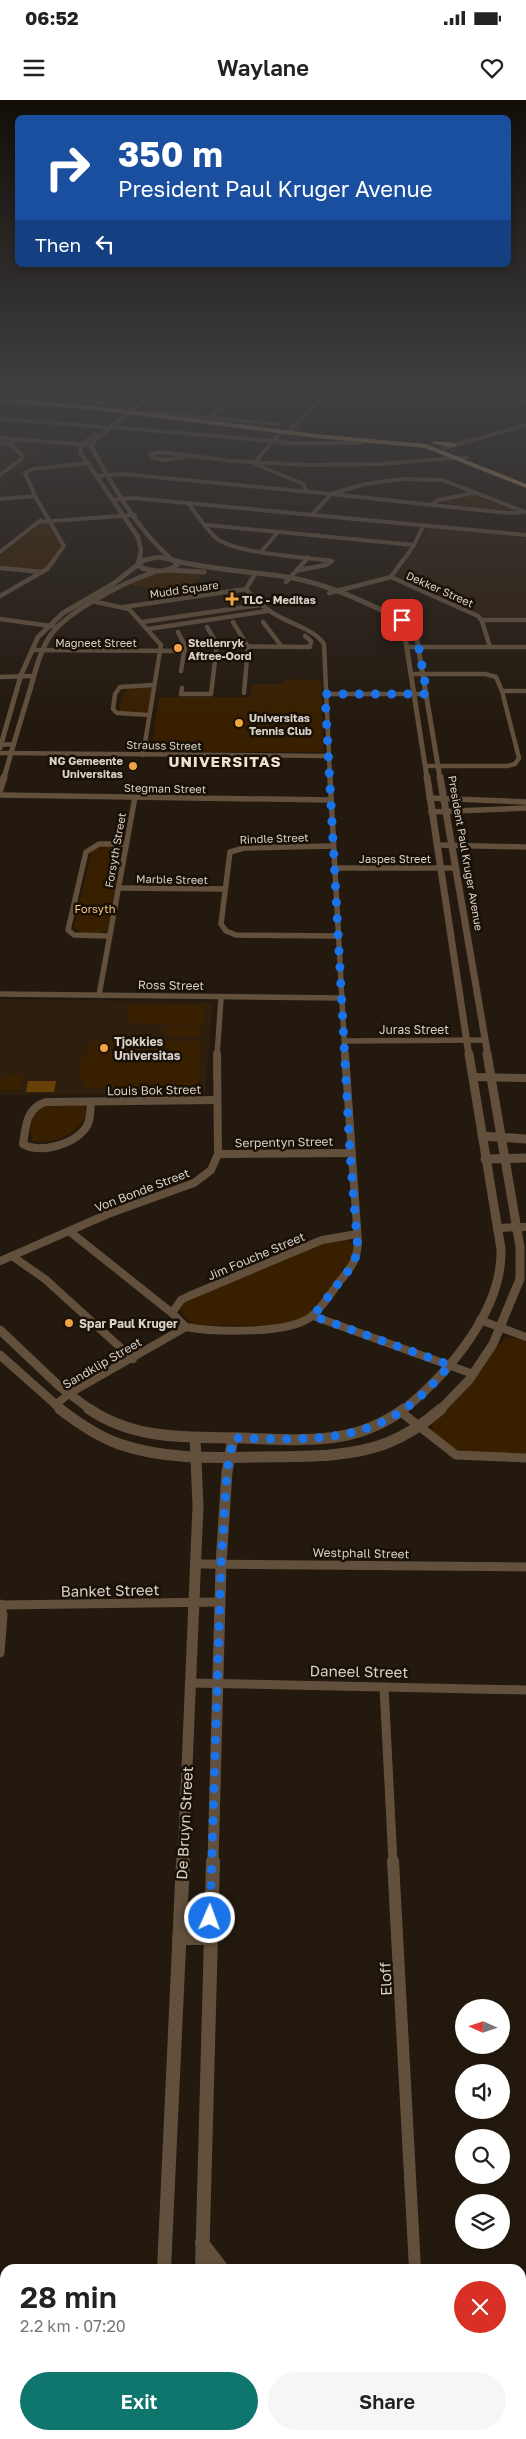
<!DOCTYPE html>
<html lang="en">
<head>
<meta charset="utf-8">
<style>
	body { margin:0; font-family:"Golos Text",sans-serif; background:#f6f6f6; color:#222; height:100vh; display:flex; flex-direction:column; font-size:19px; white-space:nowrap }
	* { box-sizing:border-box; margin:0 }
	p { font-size:16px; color:#767676 }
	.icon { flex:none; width:28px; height:28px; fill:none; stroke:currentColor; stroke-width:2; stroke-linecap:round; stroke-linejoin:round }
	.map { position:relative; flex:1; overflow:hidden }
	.drawer { position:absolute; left:0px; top:2164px; width:526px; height:176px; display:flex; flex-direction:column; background:#fff; border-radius:15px 15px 0 0; box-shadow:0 2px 8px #0003 }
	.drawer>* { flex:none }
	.guide { position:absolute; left:15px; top:15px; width:496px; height:152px; border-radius:8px; box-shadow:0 2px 8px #0003; background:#1a4fa0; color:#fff; overflow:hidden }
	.needle { width:32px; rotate:273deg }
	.buttons { position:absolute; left:455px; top:1899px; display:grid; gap:10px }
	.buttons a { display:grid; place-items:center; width:55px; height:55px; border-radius:50%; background:#fff; box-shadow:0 2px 8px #0003; font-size:25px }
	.pin { position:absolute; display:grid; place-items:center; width:42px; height:42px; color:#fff; margin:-21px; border-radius:10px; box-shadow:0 2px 8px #0006 }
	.me { position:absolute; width:55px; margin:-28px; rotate:2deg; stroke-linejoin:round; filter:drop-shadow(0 0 4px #0008) }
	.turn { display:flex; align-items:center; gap:18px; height:105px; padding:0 20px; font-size:22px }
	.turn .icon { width:65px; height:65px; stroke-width:2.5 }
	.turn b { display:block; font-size:35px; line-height:42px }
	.then { display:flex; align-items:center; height:48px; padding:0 20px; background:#0003; gap:10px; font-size:19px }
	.round { display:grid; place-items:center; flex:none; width:52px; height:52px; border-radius:26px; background:#f6f6f6 }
	.head { display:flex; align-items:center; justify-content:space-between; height:85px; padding:0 20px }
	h1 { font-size:30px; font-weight:600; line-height:38px }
	.primary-button { display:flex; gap:10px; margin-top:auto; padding:10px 20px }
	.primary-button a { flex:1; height:58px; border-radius:30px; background:#0f766e; color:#fff; font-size:20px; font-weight:600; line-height:58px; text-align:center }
	.primary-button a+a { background:#f6f6f6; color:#222 }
	.status { display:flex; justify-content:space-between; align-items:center; height:35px; padding:0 25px; background:#fff; direction:ltr }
	.status svg { height:14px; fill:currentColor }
	header { display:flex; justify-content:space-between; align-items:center; height:65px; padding:0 20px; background:#fff; font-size:22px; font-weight:600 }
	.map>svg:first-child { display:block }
	.built { fill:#2d1e0e }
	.green { fill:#381f00 }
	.water { fill:#684007 }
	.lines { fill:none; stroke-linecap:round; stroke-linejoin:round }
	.canal { stroke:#684007; stroke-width:4.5 }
	.minor-far5 { stroke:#62503c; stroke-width:4 }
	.minor-far4 { stroke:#62503c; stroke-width:4.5 }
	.minor-far3 { stroke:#62503c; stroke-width:5.5 }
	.minor-far2 { stroke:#62503c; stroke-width:8 }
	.minor-far1 { stroke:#62503c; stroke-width:9 }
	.minor { stroke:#62503c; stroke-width:12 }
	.tertiary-far5 { stroke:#62503c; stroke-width:4.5 }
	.tertiary-far4 { stroke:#62503c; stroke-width:5 }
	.tertiary-far3 { stroke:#62503c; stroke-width:7 }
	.tertiary-far2 { stroke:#62503c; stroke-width:9 }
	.tertiary-far1 { stroke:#62503c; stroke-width:11 }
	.tertiary { stroke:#62503c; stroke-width:14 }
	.trunk { fill:#b88e61; fill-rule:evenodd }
	.route { stroke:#1a73e8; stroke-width:9; stroke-dasharray:0 16.2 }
	.poi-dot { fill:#f3a442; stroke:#191006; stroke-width:2 }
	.labels { text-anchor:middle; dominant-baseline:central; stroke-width:5; stroke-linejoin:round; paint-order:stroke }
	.far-street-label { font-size:11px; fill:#d8d1c9; stroke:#191006 }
	.far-poi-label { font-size:11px; font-weight:bold; fill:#d8d1c9; stroke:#191006; text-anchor:start }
	.far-park-label { font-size:11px; fill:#f9c58d; stroke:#191006 }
	.street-label { font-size:12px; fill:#d8d1c9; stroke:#191006 }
	.poi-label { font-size:12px; font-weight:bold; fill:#d8d1c9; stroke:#191006; text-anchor:start }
	.far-district-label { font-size:15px; font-weight:bold; letter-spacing:1px; fill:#efe0d2; stroke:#191006 }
	.near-street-label { font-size:15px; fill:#d8d1c9; stroke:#191006 }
</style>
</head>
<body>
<div class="status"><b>06:52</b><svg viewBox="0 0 49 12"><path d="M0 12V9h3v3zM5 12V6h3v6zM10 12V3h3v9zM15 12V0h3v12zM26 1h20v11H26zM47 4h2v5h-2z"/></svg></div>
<header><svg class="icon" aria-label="menu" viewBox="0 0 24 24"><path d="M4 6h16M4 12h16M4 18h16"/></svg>Waylane<svg class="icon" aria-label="heart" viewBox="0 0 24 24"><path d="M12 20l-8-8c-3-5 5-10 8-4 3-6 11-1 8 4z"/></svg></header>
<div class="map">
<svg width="526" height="2339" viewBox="0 0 526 2339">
	<rect width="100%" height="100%" fill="#23190e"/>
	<!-- built -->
	<g class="built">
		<path d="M0 339 55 344 0 385Z"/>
		<path d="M429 429 526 437V518H490L401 479 398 474Z"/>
		<path d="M0 899 213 902 205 995H0Z"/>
	</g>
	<!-- green -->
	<g class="green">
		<path d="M472 394 503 407 522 410 512 413 439 402Z"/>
		<path d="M42 422H50L63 446 46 467 41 470 0 467V457Z"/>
		<path d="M163 472 204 474C183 494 157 490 130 485L138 479Z"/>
		<path d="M285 579 321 580 324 652H158L151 649 159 597H250L251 584H284Z"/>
		<path d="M149 587 153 590 149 612 123 613 119 610C124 586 125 589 149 587Z"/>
		<path d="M103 746 123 748 108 829C100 836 81 836 74 827L92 749 95 747Z"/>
		<path d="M130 904 204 905 203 925 127 923Z"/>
		<path d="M165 925 202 926 201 937 164 936Z"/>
		<path d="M96 941H202L199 988H86C73 970 81 954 96 941Z"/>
		<path d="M22 975 19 990H0L3 976Z"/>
		<path d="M43 1004 83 1005 87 1012C80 1034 54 1045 32 1041 29 1028 32 1013 43 1004Z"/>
		<path d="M333 1139 347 1140 355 1146 352 1160 331 1188 313 1210 300 1220 284 1226 201 1225 192 1224 181 1212V1205L188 1199Z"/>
		<path d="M508 1237 522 1239 526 1243V1355C494 1355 441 1365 431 1324 439 1315 448 1308 456 1300 474 1281 488 1251 508 1237Z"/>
	</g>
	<!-- water -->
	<path class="water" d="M28 981H56L54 992H26Z"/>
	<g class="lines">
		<!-- canal -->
		<g class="canal">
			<path d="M56 290 106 304"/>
			<path d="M421 294 526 301"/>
		</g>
		<!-- minor-far5 -->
		<g class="minor-far5">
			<path d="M29 300 45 290"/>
			<path d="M144 312 278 324"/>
			<path d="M211 317 242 290"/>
			<path d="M0 319 105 327"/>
			<path d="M111 327 284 342"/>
			<path d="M0 338 91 345"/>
			<path d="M0 343 10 344 13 342"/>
			<path d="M280 343H361"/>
			<path d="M444 348 526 325"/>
			<path d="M185 357 163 360 152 357 150 354 161 352 232 361 310 365 381 364 467 357"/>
			<path d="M254 363 281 332"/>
			<path d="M257 365 304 384 305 391"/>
			<path d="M0 375 22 359V355L10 344"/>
			<path d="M96 376 123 374 331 394"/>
			<path d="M402 379 443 380 525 412 507 413 331 394 365 384Z"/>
			<path d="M0 399 35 396"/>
			<path d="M113 400 133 398 526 435"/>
			<path d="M434 403 438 400 473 393"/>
			<path d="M189 404C197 415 205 428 215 437 233 454 305 457 331 461"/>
			<path d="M312 415 331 394"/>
			<path d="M38 422 135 415"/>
			<path d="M207 425 414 445"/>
			<path d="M0 452 41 420"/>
			<path d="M261 452 278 432"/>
			<path d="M53 461 64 446 35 396 25 373 33 369 89 363"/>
			<path d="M305 461 308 457"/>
			<path d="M403 461 414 445 423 426"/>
		</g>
		<!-- minor-far4 -->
		<g class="minor-far4">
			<path d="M0 468 42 472"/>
			<path d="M299 470 326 465 332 461 322 460"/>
			<path d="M255 474 246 489C256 501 266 510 280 517 294 525 315 530 324 544L330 678"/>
			<path d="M391 477 478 516 482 521 490 547"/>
			<path d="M286 482 306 460"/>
			<path d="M329 493 391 477 403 460"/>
			<path d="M0 496 47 469 54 460"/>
			<path d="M87 500 129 509 161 545 143 655"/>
			<path d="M124 507 246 489"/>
			<path d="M0 519 58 527"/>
			<path d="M482 520H526"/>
			<path d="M142 522 260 505"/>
			<path d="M233 522 248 547 244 593"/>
			<path d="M263 522 282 547"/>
			<path d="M148 529 267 511"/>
			<path d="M178 532 185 546 181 571"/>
			<path d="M185 546 310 547 311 541 305 536"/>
			<path d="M408 547H526"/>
			<path d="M32 550 185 551"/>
			<path d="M412 574H485L496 577 502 591 519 658 515 664 507 666H426"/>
			<path d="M0 577 34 576"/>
			<path d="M182 588 181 594H211L217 544 207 527"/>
			<path d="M502 591H526"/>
			<path d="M325 594H427"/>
			<path d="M149 615 117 613 113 609 115 594 120 587 153 585"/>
			<path d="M0 645 14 644"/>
			<path d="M0 653 328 656"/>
		</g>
		<!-- minor-far3 -->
		<g class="minor-far3">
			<path d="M330 677 345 956"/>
			<path d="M0 695 330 700"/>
			<path d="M429 698 526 702"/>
			<path d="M431 712 526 708"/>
			<path d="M437 745 526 747"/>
			<path d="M333 746 244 748 230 752 221 824 226 831 236 835 338 836"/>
			<path d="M335 768H455"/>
			<path d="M119 788 225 789"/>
			<path d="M109 836 74 835 68 830 86 752 99 744H125"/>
			<path d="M0 894 341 898"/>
			<path d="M99 895 135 697"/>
			<path d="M345 941 484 940"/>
			<path d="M217 956 221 898"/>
		</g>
		<!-- minor-far2 -->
		<g class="minor-far2">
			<path d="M473 977 526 978"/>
			<path d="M91 1002C90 1011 91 1022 85 1029 72 1045 40 1054 23 1044 26 1026 26 1008 46 1002L217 1000"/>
			<path d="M218 1054 350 1053"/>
			<path d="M497 1128 526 1127"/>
			<path d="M69 1131 172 1213 186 1227C214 1232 292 1235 313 1215 322 1207 330 1195 337 1185 349 1169 357 1163 358 1142L345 954"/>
			<path d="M12 1156 45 1179 133 1259"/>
			<path d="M0 1161 108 1114 194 1083 211 1070 218 1054 217 954"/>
			<path d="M172 1213 181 1200 189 1196 322 1140 357 1134"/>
			<path d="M313 1216 473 1274"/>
			<path d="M480 1220 526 1237"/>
			<path d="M55 1305 70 1293 186 1227"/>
		</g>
		<!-- minor-far1 -->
		<g class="minor-far1">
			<path d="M401 1312 456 1355 526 1358"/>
			<path d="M196 1464 526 1467"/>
			<path d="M0 1504 3 1515 0 1553"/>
			<path d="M1 1505 220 1502"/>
			<path d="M191 1583 526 1590"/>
			<path d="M384 1587 393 1762"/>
		</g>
		<!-- minor -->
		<g class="minor">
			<path d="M393 1761 415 2169"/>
			<path d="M521 2242 526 2243"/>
			<path d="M521 2276 526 2278"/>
		</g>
		<!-- tertiary-far5 -->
		<g class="tertiary-far5">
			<path d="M157 290 97 338 91 346C112 385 137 429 170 458"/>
			<path d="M287 333 330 290"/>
			<path d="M95 335 82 345 80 352 138 437 141 450 139 461"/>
			<path d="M141 461 158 457 176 461"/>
		</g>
		<!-- tertiary-far4 -->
		<g class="tertiary-far4">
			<path d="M176 461C213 470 249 471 287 477 331 484 376 506 415 528L440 678"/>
			<path d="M139 462V460"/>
			<path d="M138 463 142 468C155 472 167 473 178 464L173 460"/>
			<path d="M167 470 204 472"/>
			<path d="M387 519 404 530 427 678"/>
			<path d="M0 648 21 575 38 537 63 513 113 484 144 460"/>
			<path d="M4 678C12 649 21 619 30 590 35 572 40 551 50 536 67 511 125 482 154 472"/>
		</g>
		<!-- tertiary-far3 -->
		<g class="tertiary-far3">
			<path d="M427 677 469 956"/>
			<path d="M440 677 488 956"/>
			<path d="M0 690 4 677"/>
		</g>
		<!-- tertiary-far2 -->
		<g class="tertiary-far2">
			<path d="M482 1036 526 1039"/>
			<path d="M485 1059 526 1058"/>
			<path d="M0 1230 59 1286 91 1310"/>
			<path d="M0 1255 62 1310"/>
			<path d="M403 1310C448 1274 503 1210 501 1149L469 954"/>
			<path d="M440 1310 469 1280 493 1244 520 1179V1147L487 954"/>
		</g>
		<!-- tertiary-far1 -->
		<g class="tertiary-far1">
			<path d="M60 1309C78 1323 97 1336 119 1344 163 1359 208 1358 254 1357 298 1356 345 1359 387 1343 407 1335 425 1323 441 1309"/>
			<path d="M89 1309C136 1341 190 1337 243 1338 276 1339 310 1342 342 1336 364 1332 386 1322 404 1309"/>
			<path d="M183 1762 198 1406 195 1338"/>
			<path d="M213 1762 221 1464 227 1372 233 1338"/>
		</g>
		<!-- tertiary -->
		<g class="tertiary">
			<path d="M179 1838H209"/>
			<path d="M202 2143 222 2169"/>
			<path d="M164 2169 183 1761"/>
			<path d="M202 2169 213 1761"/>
			<path d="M158 2335V2339"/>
			<path d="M197 2335V2339"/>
		</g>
		<!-- trunk -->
		<g class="trunk">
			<path d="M0 298 96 306 316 334 426 344 526 384V388L425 348 316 338 96 310 0 302Z"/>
			<path d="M434 341 454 343 457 345 454 347 432 344Z"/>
		</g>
	</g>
	<!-- sky -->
	<linearGradient id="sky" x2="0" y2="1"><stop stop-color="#130e08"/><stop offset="0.47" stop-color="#3f3e41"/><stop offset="1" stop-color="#3f3e41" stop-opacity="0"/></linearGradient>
	<rect width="526" height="617" fill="url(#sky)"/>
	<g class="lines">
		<!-- route -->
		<path class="route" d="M210 1818 221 1464 227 1372 233 1338C289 1339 351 1345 400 1312 419 1300 435 1282 450 1265L313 1216 352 1166 358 1151 350 1053 325 594H427L416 532 414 526 402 520"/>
	</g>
	<!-- markers -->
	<g class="poi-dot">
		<path d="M229.5 491.5h5v5h5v5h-5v5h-5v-5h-5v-5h5z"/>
		<circle cx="178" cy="548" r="5"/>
		<circle cx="239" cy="623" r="5"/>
		<circle cx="133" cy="666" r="5"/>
		<circle cx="104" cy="948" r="5"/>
		<circle cx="69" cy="1223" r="5"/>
	</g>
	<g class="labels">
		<!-- far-street labels -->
		<g class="far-street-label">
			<text transform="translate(184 489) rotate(-8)">Mudd Square</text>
			<text transform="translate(440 489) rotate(24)">Dekker Street</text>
			<text x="96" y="542">Magneet Street</text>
			<text transform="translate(164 645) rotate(1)">Strauss Street</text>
			<text transform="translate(165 688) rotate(1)">Stegman Street</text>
			<text transform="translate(274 738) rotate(-2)">Rindle Street</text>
			<text transform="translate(115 750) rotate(-80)">Forsyth Street</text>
			<text transform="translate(466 753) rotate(80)">President Paul Kruger Avenue</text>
			<text x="395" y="758">Jaspes Street</text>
			<text transform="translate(172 779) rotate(1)">Marble Street</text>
		</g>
		<!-- far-poi labels -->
		<g class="far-poi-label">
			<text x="242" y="499">TLC - Meditas</text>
			<text x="188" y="542">Stellenryk<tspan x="188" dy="13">Aftree-Oord</tspan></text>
			<text x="249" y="617">Universitas<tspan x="249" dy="13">Tennis Club</tspan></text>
			<text x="123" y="660" text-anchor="end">NG Gemeente<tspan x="123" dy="13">Universitas</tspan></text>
		</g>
		<!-- far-park labels -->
		<g class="far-park-label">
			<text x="95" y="808">Forsyth</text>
		</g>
		<!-- street labels -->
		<g class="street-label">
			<text transform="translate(171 885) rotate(1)">Ross Street</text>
			<text x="414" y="929">Juras Street</text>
			<text transform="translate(154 990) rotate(-1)">Louis Bok Street</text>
			<text transform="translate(284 1042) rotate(-1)">Serpentyn Street</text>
			<text transform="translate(142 1090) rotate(-21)">Von Bonde Street</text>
			<text transform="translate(256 1156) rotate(-23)">Jim Fouche Street</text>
			<text transform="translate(102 1263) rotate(-30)">Sandklip Street</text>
			<text transform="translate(361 1453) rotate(1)">Westphall Street</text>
		</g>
		<!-- poi labels -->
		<g class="poi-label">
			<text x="114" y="941">Tjokkies<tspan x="114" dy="14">Universitas</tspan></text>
			<text x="79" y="1223">Spar Paul Kruger</text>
		</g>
		<!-- far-district labels -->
		<g class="far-district-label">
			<text x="225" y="661">UNIVERSITAS</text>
		</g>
		<!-- near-street labels -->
		<g class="near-street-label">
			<text transform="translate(110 1490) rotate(-1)">Banket Street</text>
			<text transform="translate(359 1571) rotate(1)">Daneel Street</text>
			<text transform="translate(184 1723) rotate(-87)">De Bruyn Street</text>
			<text transform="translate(385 1879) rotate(-93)">Eloff</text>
		</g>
	</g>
</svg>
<div class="buttons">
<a><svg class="needle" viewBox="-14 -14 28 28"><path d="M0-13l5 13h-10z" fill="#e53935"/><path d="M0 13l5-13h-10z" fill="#767676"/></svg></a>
<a><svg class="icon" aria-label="sound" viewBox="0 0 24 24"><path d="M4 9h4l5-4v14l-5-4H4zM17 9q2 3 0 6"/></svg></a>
<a><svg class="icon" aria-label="search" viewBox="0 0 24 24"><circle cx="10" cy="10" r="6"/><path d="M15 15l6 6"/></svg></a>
<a><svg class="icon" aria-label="layers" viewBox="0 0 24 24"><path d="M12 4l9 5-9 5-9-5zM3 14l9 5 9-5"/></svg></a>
</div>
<div class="pin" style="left:402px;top:520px;background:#d93025"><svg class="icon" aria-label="arrive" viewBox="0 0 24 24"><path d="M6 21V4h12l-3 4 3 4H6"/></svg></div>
<svg class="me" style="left:210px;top:1818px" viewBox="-20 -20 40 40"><circle r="17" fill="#1a73e8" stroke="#fff" stroke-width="3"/><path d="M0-11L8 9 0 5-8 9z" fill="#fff"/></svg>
<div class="guide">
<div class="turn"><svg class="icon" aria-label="right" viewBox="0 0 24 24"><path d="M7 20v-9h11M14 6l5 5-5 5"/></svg><div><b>350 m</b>President Paul Kruger Avenue</div></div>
<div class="then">Then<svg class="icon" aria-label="left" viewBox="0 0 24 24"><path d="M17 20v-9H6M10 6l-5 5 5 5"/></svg></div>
</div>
<section class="drawer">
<div class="head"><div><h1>28 min</h1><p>2.2 km · 07:20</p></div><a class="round" style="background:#d93025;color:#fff"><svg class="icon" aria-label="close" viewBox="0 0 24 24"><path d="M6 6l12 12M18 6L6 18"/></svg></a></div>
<div class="primary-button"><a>Exit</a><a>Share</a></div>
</section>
</div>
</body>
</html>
